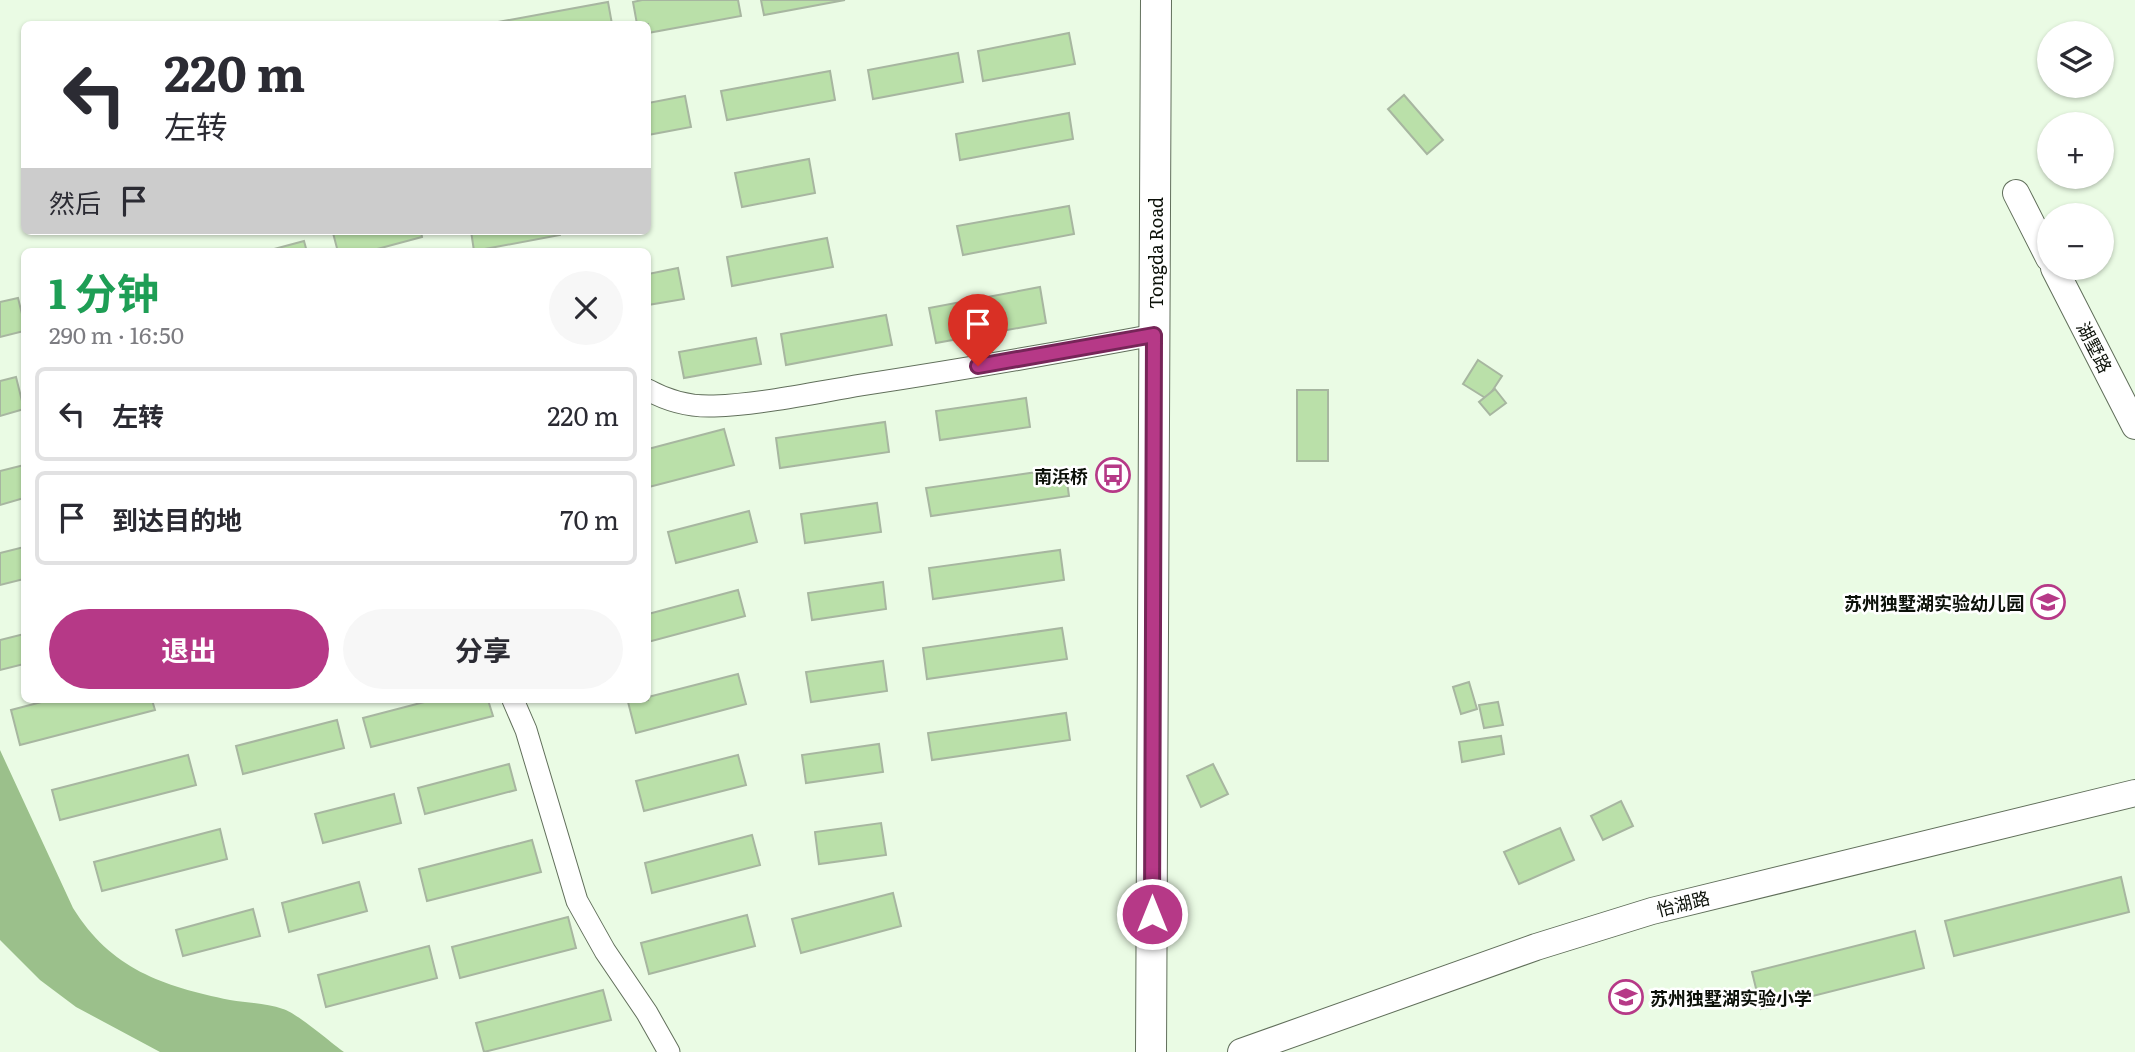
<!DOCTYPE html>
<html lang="zh">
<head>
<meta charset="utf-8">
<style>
	body { margin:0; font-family:Literata,"Noto Sans SC",serif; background:#f7f7f7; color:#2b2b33; height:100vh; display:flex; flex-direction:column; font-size:26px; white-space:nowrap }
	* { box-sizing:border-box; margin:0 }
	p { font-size:23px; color:#7c7c81 }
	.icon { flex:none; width:38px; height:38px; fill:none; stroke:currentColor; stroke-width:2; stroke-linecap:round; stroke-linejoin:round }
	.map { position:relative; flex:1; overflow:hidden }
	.sheet { position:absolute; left:21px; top:248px; width:630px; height:455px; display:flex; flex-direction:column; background:#fff; border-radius:10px; box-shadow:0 2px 5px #0004 }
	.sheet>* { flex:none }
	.top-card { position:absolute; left:21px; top:21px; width:630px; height:214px; border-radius:10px; box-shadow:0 2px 5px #0004; background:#fff; color:#2b2b33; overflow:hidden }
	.buttons { position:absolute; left:2037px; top:21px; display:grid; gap:14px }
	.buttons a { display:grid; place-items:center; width:77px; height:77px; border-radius:50%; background:#fff; box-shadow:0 2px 5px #0004; font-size:35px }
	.pin { position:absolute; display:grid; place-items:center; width:60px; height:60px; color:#fff; margin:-72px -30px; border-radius:50% 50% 50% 0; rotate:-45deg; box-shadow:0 0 7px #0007 }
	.pin .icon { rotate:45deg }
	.me { position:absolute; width:77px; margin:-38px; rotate:0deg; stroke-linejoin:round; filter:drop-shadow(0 0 5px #0008) }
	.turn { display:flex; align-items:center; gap:24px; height:147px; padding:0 28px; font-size:32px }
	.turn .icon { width:91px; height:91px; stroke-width:2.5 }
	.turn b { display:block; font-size:49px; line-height:60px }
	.then { display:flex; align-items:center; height:66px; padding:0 28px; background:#0003; gap:14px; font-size:26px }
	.round { display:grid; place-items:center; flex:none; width:74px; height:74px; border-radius:37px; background:#f7f7f7 }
	.headline { display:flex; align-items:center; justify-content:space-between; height:119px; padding:0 28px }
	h1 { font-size:42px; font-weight:700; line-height:52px; color:#1e9e55 }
	.button { display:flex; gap:14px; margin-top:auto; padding:14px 28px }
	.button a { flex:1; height:80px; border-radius:42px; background:#b63987; color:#fff; font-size:28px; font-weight:700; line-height:80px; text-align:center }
	.button a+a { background:#f7f7f7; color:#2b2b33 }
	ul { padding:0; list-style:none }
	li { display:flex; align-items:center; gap:21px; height:94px; margin:0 14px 10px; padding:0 14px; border:4px solid #e1e1e2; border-radius:10px }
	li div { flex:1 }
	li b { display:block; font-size:26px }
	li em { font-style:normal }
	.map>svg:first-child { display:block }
	.water { fill:#9bc08b }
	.building { fill:#bae0a9; stroke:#a7b6a0; stroke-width:2 }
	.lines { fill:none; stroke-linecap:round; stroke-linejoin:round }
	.minor-casing { stroke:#616f5b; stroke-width:23 }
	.tertiary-casing { stroke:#616f5b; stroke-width:28 }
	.secondary-casing { stroke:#616f5b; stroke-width:32 }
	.minor { stroke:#fff; stroke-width:21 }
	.tertiary { stroke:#fff; stroke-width:26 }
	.secondary { stroke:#fff; stroke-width:30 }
	.route-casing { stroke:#762558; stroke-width:18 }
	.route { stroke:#b63987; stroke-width:12 }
	.labels { text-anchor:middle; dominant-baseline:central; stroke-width:5; stroke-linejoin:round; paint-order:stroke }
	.street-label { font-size:18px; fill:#0c1109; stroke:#fff }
	.poi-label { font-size:18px; font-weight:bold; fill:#0c1109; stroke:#fff; text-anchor:end }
</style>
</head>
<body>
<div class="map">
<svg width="2135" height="1052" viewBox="0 0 2135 1052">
	<rect width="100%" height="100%" fill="#eafbe4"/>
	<!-- water -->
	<path class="water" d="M0 750 73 908C111 969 162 986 230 1000 247 1003 266 1003 283 1009 297 1013 330 1042 344 1052H160L76 1007 40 980 0 940Z"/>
	<!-- building -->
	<g class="building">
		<path d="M642 0H738L741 16 648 33V24H637L633 2Z"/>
		<path d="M761 0H845L764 15Z"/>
		<path d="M608 2 612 24H499L498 22Z"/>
		<path d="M1069 33 1075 64 983 81 978 51Z"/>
		<path d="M958 53 963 82 873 99 868 70Z"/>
		<path d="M830 71 835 100 727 120 721 91Z"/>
		<path d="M1404 95 1443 140 1427 154 1388 109Z"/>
		<path d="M685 96 691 127 648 135V103Z"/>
		<path d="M1069 113 1073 139 960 160 956 134Z"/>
		<path d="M809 159 815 193 742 207 735 173Z"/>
		<path d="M1069 206 1074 234 963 255 957 226Z"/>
		<path d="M340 231H421L422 237 366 252H338L333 233Z"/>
		<path d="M471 231H560V235L474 251Z"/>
		<path d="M827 238 833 267 732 286 727 257Z"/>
		<path d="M304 241 307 252H263Z"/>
		<path d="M678 268 684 299 648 305V274Z"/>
		<path d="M1040 287 1046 323 936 343 929 308Z"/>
		<path d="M18 298 24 322V331L0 337V302Z"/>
		<path d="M886 315 892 345 786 365 781 334Z"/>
		<path d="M756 338 761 364 684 378 679 352Z"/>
		<path d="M1478 360 1502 376 1487 399 1463 384Z"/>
		<path d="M16 377 24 409 0 416V381Z"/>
		<path d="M1495 389 1506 403 1490 415 1479 402Z"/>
		<rect x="1297" y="390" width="31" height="71"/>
		<path d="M1026 398 1030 427 940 440 936 411Z"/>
		<path d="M885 422 889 452 780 468 776 438Z"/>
		<path d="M724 429 734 465 649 487 648 449Z"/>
		<path d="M24 465V498L0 505V471Z"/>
		<path d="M1065 468 1069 496 931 516 926 488Z"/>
		<path d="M877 503 881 532 805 543 801 514Z"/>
		<path d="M749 511 757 542 676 563 668 532Z"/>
		<path d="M24 547V579L0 585V553Z"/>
		<path d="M1060 550 1064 580 933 599 929 568Z"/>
		<path d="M883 582 886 609 812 620 808 593Z"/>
		<path d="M738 590 745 616 648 642V614Z"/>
		<path d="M1062 628 1067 659 927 679 923 648Z"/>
		<path d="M24 634V664L0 670V640Z"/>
		<path d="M883 661 887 691 811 702 806 672Z"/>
		<path d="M738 674 746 704 636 733 628 702 648 700V697Z"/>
		<path d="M1469 682 1477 709 1461 714 1453 687Z"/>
		<path d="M49 700H152L155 710 20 745 11 710Z"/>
		<path d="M432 700H488L493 716 371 747 363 718Z"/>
		<path d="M1498 702 1503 725 1484 728 1479 705Z"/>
		<path d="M1066 713 1070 740 932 760 928 733Z"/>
		<path d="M337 720 344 748 243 774 236 746Z"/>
		<path d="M1501 736 1504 754 1462 762 1459 742Z"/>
		<path d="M879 744 883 772 806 783 802 755Z"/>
		<path d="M188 755 196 785 60 820 52 790Z"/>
		<path d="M738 755 746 785 644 811 636 781Z"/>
		<path d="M509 764 516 790 425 814 418 788Z"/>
		<path d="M1213 764 1228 794 1201 807 1187 776Z"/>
		<path d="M394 794 401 823 323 843 315 814Z"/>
		<path d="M1621 801 1633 826 1603 840 1591 816Z"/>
		<path d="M881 823 886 855 819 864 815 832Z"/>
		<path d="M1560 828 1574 860 1519 884 1504 852Z"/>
		<path d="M220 829 227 859 102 891 94 862Z"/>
		<path d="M752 835 760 865 652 893 645 863Z"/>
		<path d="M532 840 541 872 427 901 419 869Z"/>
		<path d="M2121 877 2129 912 1954 956 1945 921Z"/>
		<path d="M359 882 367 911 289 932 282 903Z"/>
		<path d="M893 893 901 926 801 953 792 919Z"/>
		<path d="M253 909 260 936 183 956 176 930Z"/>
		<path d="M747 915 755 946 649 974 641 943Z"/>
		<path d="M568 917 576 948 460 978 452 947Z"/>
		<path d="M1915 931 1924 968 1761 1009 1752 972Z"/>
		<path d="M429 946 437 978 326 1007 318 975Z"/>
		<path d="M603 990 611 1020 484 1052 476 1023Z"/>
	</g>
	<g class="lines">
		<!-- minor casing -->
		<g class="minor-casing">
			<g id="minor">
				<path d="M648 390C668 401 690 407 714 406 763 404 813 393 861 385 959 370 1057 353 1154 335"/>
				<path d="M513 700 526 730 577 901 605 951 647 1013 669 1052"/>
			</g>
		</g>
		<!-- tertiary casing -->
		<g class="tertiary-casing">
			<g id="tertiary">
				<path d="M2016 193 2049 258"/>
				<path d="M2054 268 2135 426"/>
				<path d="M1241 1052 1536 947 1652 911 2135 793"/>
			</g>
		</g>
		<!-- secondary casing -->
		<g class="secondary-casing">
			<path id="secondary" d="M1151 1052 1156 0"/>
		</g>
		<!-- minor -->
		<use href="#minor" class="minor"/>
		<!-- tertiary -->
		<use href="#tertiary" class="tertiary"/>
		<!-- secondary -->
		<use href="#secondary" class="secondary"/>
	</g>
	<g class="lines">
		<!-- route casing -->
		<g class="route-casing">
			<path id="route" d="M978 366 1154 335 1152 914"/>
		</g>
		<!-- route -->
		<use href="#route" class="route"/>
	</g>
	<!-- icons -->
	<defs>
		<g id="bus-ring" transform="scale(1.75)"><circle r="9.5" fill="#fff" stroke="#b63987" stroke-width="1.5"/><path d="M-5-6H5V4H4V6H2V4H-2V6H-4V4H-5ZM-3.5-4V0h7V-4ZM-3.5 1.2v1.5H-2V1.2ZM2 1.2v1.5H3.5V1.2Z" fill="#b63987"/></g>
		<g id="school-ring" transform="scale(1.75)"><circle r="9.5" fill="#fff" stroke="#b63987" stroke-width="1.5"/><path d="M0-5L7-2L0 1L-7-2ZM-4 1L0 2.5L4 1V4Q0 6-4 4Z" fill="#b63987"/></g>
	</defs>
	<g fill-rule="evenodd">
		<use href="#bus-ring" x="1113" y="475"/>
		<use href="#school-ring" x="2048" y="602"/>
		<use href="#school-ring" x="1626" y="997"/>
	</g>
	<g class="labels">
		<!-- street labels -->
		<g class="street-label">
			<text transform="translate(1155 253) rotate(-90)">Tongda Road</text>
			<text transform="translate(2095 347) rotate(63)">湖墅路</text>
			<text transform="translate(1683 903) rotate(-14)">怡湖路</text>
		</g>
		<!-- poi labels -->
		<g class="poi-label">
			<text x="1088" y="475">南浜桥</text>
			<text x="2024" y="602">苏州独墅湖实验幼儿园</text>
			<text x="1650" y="997" text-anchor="start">苏州独墅湖实验小学</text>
		</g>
	</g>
</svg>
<div class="buttons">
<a><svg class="icon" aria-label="layers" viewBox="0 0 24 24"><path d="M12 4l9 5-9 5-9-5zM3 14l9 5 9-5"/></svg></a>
<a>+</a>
<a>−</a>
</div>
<div class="pin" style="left:978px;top:366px;background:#d93025"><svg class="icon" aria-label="arrive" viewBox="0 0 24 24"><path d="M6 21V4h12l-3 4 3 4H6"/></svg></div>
<svg class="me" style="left:1152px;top:914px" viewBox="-20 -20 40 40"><circle r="17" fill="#b63987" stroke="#fff" stroke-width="3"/><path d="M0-11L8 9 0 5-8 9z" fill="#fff"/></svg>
<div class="top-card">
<div class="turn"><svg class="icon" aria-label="left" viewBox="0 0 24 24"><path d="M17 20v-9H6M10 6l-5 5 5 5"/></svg><div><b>220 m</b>左转</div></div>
<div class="then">然后<svg class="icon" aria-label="arrive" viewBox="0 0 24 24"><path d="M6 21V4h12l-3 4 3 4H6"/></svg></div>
</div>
<section class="sheet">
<div class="headline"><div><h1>1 分钟</h1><p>290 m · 16:50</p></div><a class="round"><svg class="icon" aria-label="close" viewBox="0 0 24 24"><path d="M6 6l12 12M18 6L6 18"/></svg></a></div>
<ul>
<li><svg class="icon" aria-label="left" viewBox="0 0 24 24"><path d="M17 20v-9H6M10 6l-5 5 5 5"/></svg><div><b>左转</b></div><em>220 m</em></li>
<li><svg class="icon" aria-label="arrive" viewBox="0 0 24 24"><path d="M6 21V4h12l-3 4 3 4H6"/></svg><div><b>到达目的地</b></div><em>70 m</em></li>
</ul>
<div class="button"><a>退出</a><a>分享</a></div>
</section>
</div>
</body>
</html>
